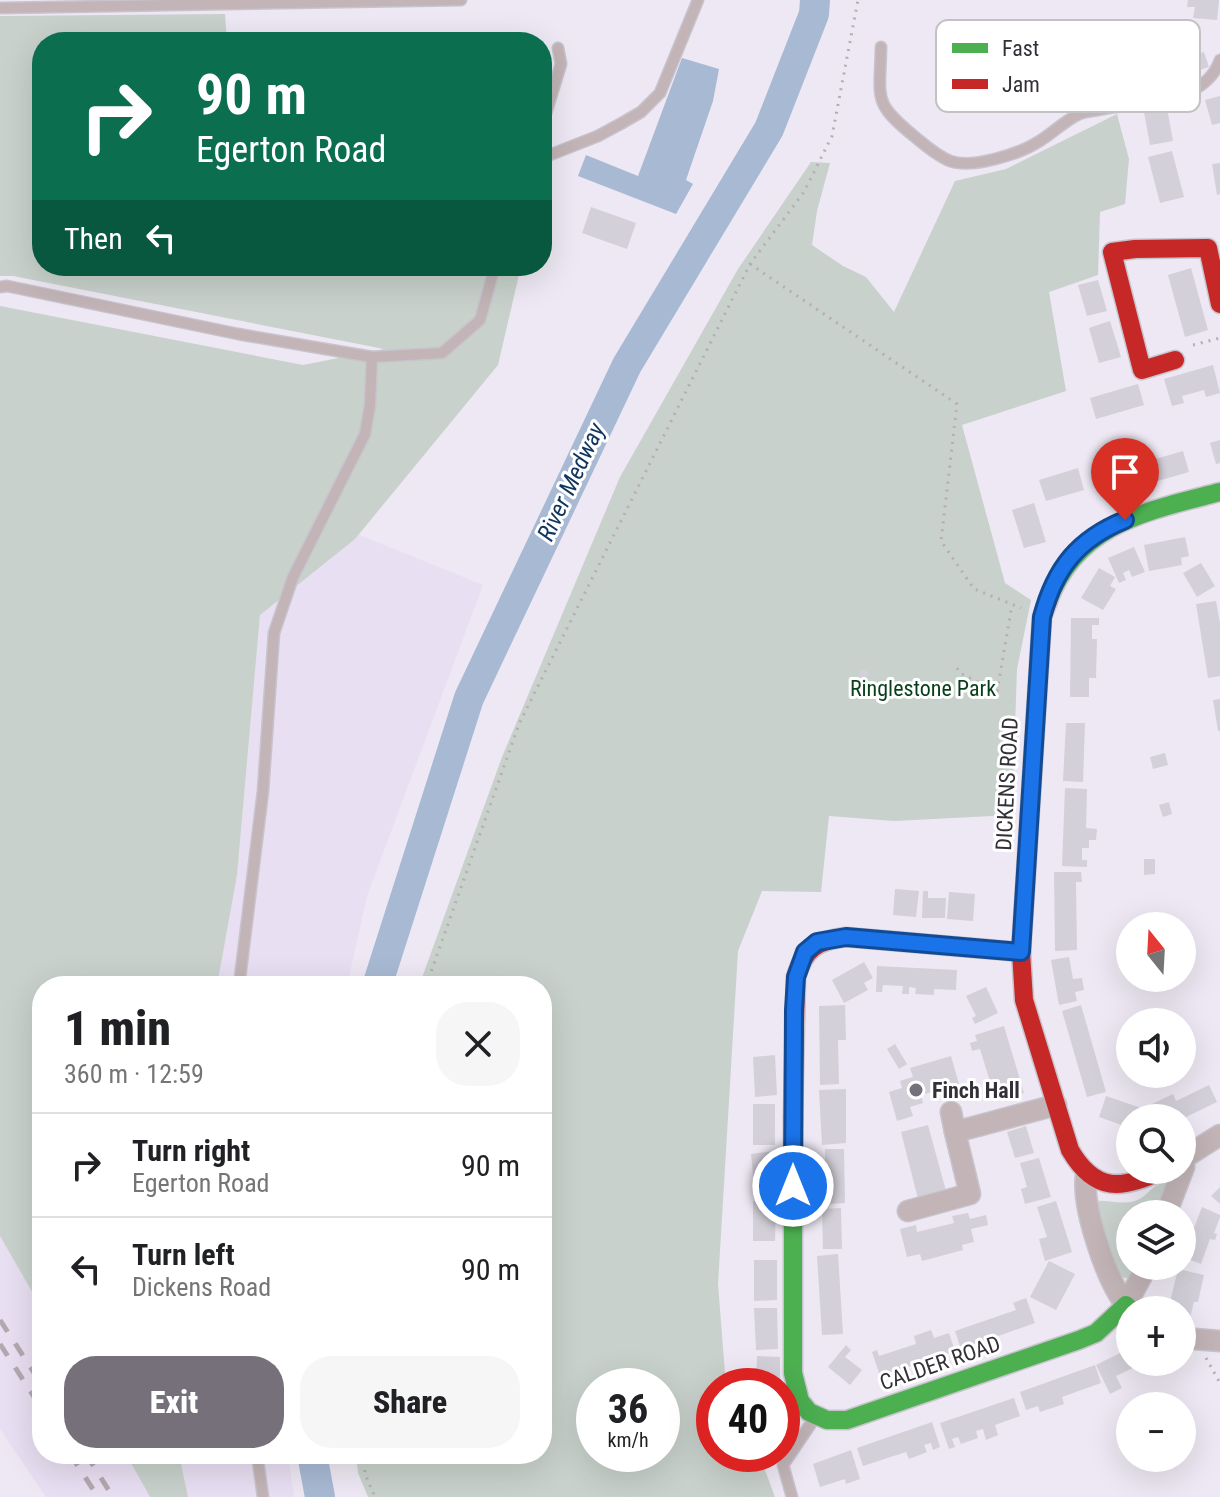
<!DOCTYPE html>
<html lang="en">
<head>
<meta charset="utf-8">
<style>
	body { margin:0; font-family:"Roboto Condensed",sans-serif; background:#f6f6f6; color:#202124; height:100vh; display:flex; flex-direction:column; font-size:30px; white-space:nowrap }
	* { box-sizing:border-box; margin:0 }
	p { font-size:26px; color:#757577 }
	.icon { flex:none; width:44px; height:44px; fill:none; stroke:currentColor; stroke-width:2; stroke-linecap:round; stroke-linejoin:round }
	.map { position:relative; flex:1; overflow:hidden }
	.details { position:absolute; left:32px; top:976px; width:520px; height:488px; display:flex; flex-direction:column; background:#fff; border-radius:32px; box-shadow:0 8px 32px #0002 }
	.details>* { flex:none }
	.guide { position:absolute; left:32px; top:32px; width:520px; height:244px; border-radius:32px; box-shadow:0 8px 32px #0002; background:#0b6e4f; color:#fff; overflow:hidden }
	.needle { width:52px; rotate:342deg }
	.fabs { position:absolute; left:1116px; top:912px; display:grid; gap:16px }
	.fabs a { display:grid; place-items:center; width:80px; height:80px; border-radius:50%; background:#fff; box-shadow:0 8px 32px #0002; font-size:40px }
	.speed { position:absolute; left:576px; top:1368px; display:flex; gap:16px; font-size:40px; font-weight:700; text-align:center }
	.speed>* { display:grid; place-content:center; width:104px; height:104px; border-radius:50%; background:#fff; box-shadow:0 8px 32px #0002; line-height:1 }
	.speed small { font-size:20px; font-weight:400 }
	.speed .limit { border:12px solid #d22; background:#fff; color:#111 }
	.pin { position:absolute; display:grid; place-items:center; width:68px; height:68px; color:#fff; margin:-82px -34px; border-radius:50% 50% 50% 0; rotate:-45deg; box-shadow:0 0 8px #0007 }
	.pin .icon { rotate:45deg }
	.me { position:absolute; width:88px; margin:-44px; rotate:0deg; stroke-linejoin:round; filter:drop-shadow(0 0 6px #0008) }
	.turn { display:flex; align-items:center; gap:28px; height:168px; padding:0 32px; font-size:36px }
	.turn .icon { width:104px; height:104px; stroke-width:2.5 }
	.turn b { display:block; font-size:56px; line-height:68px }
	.then { display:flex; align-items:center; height:76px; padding:0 32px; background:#0003; gap:16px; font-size:30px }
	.round { display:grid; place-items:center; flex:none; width:84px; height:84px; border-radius:32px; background:#f6f6f6 }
	.headline { display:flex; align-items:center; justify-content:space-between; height:136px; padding:0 32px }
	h1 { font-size:48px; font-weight:800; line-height:60px }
	.button { display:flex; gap:16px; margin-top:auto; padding:16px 32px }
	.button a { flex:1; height:92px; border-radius:32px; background:#757079; color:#fff; font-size:32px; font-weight:800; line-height:92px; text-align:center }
	.button a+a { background:#f6f6f6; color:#202124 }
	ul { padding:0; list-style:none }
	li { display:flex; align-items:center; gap:24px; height:104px; padding:0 32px; border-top:2px solid #e0e0e0 }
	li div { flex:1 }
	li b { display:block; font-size:30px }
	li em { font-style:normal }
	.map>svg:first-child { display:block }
	.built { fill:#e8dff2 }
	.green { fill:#c8d1cb; fill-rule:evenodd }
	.water { fill:#a8b9d3 }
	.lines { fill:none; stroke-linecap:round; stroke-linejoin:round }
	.river { stroke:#a8b9d3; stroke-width:30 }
	.building { fill:#d4d0d9 }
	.lane-casing { stroke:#c8c4cd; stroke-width:13 }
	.street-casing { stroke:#c8c4cd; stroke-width:23 }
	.fast-casing { stroke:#c8c4cd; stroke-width:21 }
	.jam-casing { stroke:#c8c4cd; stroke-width:21 }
	.path { stroke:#b8aeb2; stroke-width:3; stroke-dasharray:2 6; stroke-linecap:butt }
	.lane { stroke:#c2b4b7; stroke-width:10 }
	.street { stroke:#c2b4b7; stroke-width:20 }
	.fast { stroke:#4caf50; stroke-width:18 }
	.jam { stroke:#c62828; stroke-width:18 }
	.rail { stroke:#b2a9af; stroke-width:5; stroke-dasharray:14 14; stroke-linecap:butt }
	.route-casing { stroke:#114b97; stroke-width:20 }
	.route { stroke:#1a73e8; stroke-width:14 }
	.poi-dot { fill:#757079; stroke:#fff; stroke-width:3 }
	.labels { text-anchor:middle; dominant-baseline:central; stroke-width:6; stroke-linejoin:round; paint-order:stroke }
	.park-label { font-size:22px; fill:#073f19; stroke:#fff }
	.street-label { font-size:22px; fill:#343038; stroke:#fff }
	.poi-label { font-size:22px; font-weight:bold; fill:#343038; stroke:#fff; text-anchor:start }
	.water-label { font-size:24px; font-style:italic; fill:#10355f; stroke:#fff }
	.key { fill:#fff; stroke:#c2c1c3; stroke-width:2 }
	.key-label { font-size:22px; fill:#343038 }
</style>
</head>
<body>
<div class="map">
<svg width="1220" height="1497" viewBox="0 0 1220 1497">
	<rect width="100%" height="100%" fill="#ede8f3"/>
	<!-- built -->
	<g class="built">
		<path d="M340 527 483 585 367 896 347 986H217L237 875 260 615Z"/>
		<path d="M0 1236 42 1309V1454H126L150 1497H46L0 1429Z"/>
		<path d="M179 1454H288L294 1497H188Z"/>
	</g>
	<!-- green -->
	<g class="green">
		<path d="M225 14 227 42H42V266H521L498 365 355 539 260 615 237 875 217 986H42V1309L0 1236V306L303 365 384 349 13 276H0V16Z"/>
		<path d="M1117 114 1129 159 1125 204 1100 212 1098 275 1049 292 1066 391 962 425 1005 583 1031 600 1017 669 1012 815 894 821 829 816 821 892 762 891 738 951 718 1284 726 1386H714V1454H759L775 1497H368L358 1473 356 1454H542V986H419L502 757 620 477 738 269 811 162 830 163 817 211 812 245 843 266 866 277 894 312 955 181 1006 169ZM594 1386H662V1454H594Z"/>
		<path d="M1168 1181 1157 1214H1130V1266H1136L1128 1278 1117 1277 1095 1201C1108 1200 1121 1205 1135 1201 1151 1195 1148 1186 1168 1181Z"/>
		<path d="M126 1454H179L188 1497H150Z"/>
	</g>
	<!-- water -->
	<path class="water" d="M682 58 719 69 713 101 686 180 693 184 676 214 578 176 586 155 638 176Z"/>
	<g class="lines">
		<!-- river -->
		<g class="river">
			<path d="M377 986 469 698 627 365 769 129 814 14 815 0"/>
			<path d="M312 1454 320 1497"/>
		</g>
	</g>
	<!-- building -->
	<g class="building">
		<path d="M1188 0H1219L1217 20 1193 18 1195 7H1187Z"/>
		<path d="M1190 25 1192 55 1204 52 1209 67 1196 71 1194 65 1174 66V57L1165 58V42H1156L1155 27Z"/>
		<path d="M1220 96V123L1212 125 1205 100Z"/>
		<path d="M1167 108 1173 141 1150 145 1144 112Z"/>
		<path d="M1172 151 1184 197 1160 203 1148 157Z"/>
		<path d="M1220 163V194L1217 195 1212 164Z"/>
		<path d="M591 207 636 223 627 249 582 233Z"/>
		<path d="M1191 268 1208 330 1185 337 1168 275Z"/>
		<path d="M1098 280 1107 311 1087 316 1078 285Z"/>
		<path d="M1110 321 1121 357 1099 363 1089 328Z"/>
		<path d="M1213 365 1220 393 1206 397 1204 390 1182 396 1184 403 1172 406 1164 379Z"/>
		<path d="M1138 384 1144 405 1096 419 1090 398Z"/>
		<path d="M1220 440V463L1216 464 1210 443Z"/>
		<path d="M1183 451 1189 472 1151 483 1145 462Z"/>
		<path d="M1138 464 1144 486 1107 497 1101 475Z"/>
		<path d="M1078 468 1084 490 1046 501 1039 480Z"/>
		<path d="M1034 503 1046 542 1024 548 1012 510Z"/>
		<path d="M1185 537 1189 556 1181 558 1182 565 1149 571 1144 545Z"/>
		<path d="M1134 547 1145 572 1132 577 1129 570 1123 573 1126 580 1119 583 1108 558Z"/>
		<path d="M1201 563 1215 586 1197 597 1183 573Z"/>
		<path d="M1099 568 1115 577 1110 586 1116 589 1103 610 1081 598Z"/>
		<path d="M1216 601 1220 623V676L1208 678 1196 604Z"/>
		<path d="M1071 618H1099V625H1092V639H1097L1096 678H1089V697H1070Z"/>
		<circle cx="864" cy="674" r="4.5"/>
		<path d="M1220 699V731H1218L1213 700Z"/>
		<path d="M1066 723H1085L1083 782 1063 781Z"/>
		<path d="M1165 753 1168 765 1153 769 1150 757Z"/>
		<path d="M1065 788 1087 789 1086 828 1097 829 1096 840H1089V848H1082V860H1087V867L1062 866Z"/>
		<path d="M1169 802 1172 814 1163 817 1159 805Z"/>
		<path d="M1144 859H1155V874L1144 875Z"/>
		<path d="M1054 872H1081L1082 882H1076L1077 950 1055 951Z"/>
		<path d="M895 889 919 891 916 917 893 915Z"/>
		<path d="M923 891H928V898H946L945 918H922Z"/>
		<path d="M949 892 975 894 973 921 947 919Z"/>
		<path d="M1135 918H1151V926H1136Z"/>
		<path d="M1069 957 1073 979 1082 978 1084 990 1075 992 1077 1001 1059 1005 1051 960Z"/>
		<path d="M864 962 873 978 864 983 868 990 844 1003 832 980Z"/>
		<path d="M877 966 957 970 956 990 934 989V995L915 994 916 988 909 987V994H902L903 986 883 985 882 992H876Z"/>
		<path d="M986 987 998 1013 975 1024 972 1018 976 1016 966 996Z"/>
		<path d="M845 1005 846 1040H838L839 1084 820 1085 819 1006Z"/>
		<path d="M1081 1005 1106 1092 1087 1097 1062 1011Z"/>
		<path d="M1004 1026 1024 1093 996 1101 980 1049 972 1051 970 1043 977 1041 975 1035Z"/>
		<path d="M895 1044 907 1064 899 1069 887 1049Z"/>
		<path d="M775 1055 777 1095 755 1097 753 1057Z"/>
		<path d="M951 1056 959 1084 921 1095 923 1103 910 1107 913 1116 897 1121 889 1092 902 1088 900 1081 913 1077 910 1068Z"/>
		<path d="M1209 1085 1217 1102 1182 1119 1154 1118 1148 1106 1173 1094 1176 1101Z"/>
		<path d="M846 1089V1143L822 1145 819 1090Z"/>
		<path d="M1106 1096 1147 1110 1144 1118H1130V1128L1099 1117Z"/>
		<rect x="753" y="1104" width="22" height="41"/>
		<path d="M928 1125 946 1191 918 1199 901 1132Z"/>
		<path d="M1026 1126 1034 1153 1015 1158 1007 1132Z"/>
		<path d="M825 1149H844L845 1203 826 1204Z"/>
		<path d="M774 1151 777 1192 755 1194 751 1154Z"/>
		<path d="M1039 1158 1051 1197 1025 1204 1021 1189 1027 1187 1020 1163Z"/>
		<path d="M1220 1187V1204L1211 1196Z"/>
		<path d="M753 1201H776L775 1241H753Z"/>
		<path d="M1056 1201 1072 1252 1045 1261 1039 1239 1047 1237 1037 1207Z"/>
		<path d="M1202 1207 1220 1215V1217L1214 1233 1217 1234 1215 1240 1210 1239 1201 1264 1183 1257Z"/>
		<path d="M841 1208 842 1249H823L822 1209Z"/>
		<path d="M968 1213 970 1219 986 1215 988 1225 971 1229 974 1242 962 1245 963 1250 922 1261 920 1254 907 1257 900 1229 916 1225 917 1232 954 1223 952 1216Z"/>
		<path d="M838 1254 843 1334 822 1335 817 1256Z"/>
		<path d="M754 1260H777V1300L754 1301Z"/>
		<path d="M1049 1261 1075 1274 1056 1310 1030 1297Z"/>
		<path d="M1178 1269 1204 1275 1198 1302H1194L1188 1326 1182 1325V1310H1168Z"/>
		<path d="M1026 1298 1035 1323 961 1349 955 1331 1016 1310 1013 1303Z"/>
		<path d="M754 1308H777L778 1349 756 1350Z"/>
		<path d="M931 1330 934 1338 949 1333 955 1351 880 1376 872 1352 877 1350 879 1356 916 1344 914 1336Z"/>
		<path d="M846 1345 851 1350 845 1357 862 1370 850 1385 828 1367Z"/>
		<path d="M1130 1348V1362H1152L1153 1365 1141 1371 1139 1365 1116 1376 1122 1388 1110 1394 1096 1365Z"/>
		<path d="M757 1356 780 1357V1386H756Z"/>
		<path d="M1095 1365 1101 1383 1062 1397 1064 1404 1040 1412 1038 1406 1026 1410 1020 1392Z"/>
		<path d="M1014 1398 1020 1416 995 1425 998 1435 986 1440 983 1429 976 1431 978 1438 961 1444 958 1437 952 1439 955 1447 949 1449 940 1423Z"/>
		<path d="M932 1422 940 1447 933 1450 931 1443 924 1445 927 1452 909 1459 906 1452 863 1466 857 1448Z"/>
		<path d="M851 1450 860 1479 846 1484 845 1479 820 1487 813 1464Z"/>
	</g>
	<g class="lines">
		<!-- lane casing -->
		<g class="lane-casing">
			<g id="lane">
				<path d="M0 8 461 0"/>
				<path d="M881 47C880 100 872 102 915 137 926 146 937 156 950 161 972 169 1019 154 1038 142 1052 134 1064 121 1079 114 1086 111 1095 111 1103 109 1142 102 1205 104 1220 60"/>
				<path d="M542 126 561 64 558 48"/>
				<path d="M542 131 545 156"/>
				<path d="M542 158 598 136 622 123 641 112 660 93 698 0"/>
				<path d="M0 287 7 286 238 334 372 357 442 353 480 320 495 266"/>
				<path d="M239 986 263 791 274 633 293 577 365 434 370 405 372 357"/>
				<path d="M257 1454 263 1497"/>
				<path d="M792 1497 783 1465 814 1419"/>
			</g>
		</g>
		<!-- street casing -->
		<g class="street-casing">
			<g id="street">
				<path d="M951 1112 955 1132 1056 1105"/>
				<path d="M1182 1159 1220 1135"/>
				<path d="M1086 1176C1082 1207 1106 1280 1126 1305L1147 1266"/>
				<path d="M908 1211 970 1194 955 1132"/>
				<path d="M1166 1214 1184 1167V1157"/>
				<path d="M1182 1338 1220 1341"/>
			</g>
		</g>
		<!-- fast casing -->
		<g class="fast-casing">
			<g id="fast">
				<path d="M1048 601C1077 523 1148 511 1220 492"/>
				<path d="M793 1117V1373L800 1401 809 1412 827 1420H847L1079 1340 1096 1333 1126 1305 1131 1310"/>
			</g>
		</g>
		<!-- jam casing -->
		<g class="jam-casing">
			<g id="jam">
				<path d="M1175 360 1142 370 1112 252 1135 249 1208 248 1220 304"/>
				<path d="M1048 601 1042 617 1021 952 1024 1000 1070 1150C1095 1193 1122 1190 1163 1170"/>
				<path d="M793 1117 796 977C804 949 818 940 846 937L1021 952"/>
			</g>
		</g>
		<!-- path -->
		<g class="path">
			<path d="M750 264 957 404 941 541 974 589 1021 608"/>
			<path d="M1193 345 1220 338"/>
			<path d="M957 668 960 673 997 692 1012 605"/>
			<path d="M426 986 519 724 750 264 804 192 832 136 858 0"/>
			<path d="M1206 1358 1220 1383"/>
			<path d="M364 1454 365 1474 375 1497"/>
		</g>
		<!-- lane -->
		<use href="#lane" class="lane"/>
		<!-- street -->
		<use href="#street" class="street"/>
		<!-- fast -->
		<use href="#fast" class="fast"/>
		<!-- jam -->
		<use href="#jam" class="jam"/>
		<!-- rail -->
		<g class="rail">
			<path d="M0 1320 42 1385"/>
			<path d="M0 1344 42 1409"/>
			<path d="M70 1454 98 1497"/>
			<path d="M86 1454 113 1497"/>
		</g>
	</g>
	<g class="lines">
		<!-- route casing -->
		<g class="route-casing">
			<path id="route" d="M793 1186 794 1010 796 977 805 952 817 942 846 937 1021 952 1042 617C1055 568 1078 539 1125 520"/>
		</g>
		<!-- route -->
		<use href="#route" class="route"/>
	</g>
	<!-- markers -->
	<circle class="poi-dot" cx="916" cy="1090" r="8"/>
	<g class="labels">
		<!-- park labels -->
		<g class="park-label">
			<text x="923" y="688">Ringlestone Park</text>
		</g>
		<!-- street labels -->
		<g class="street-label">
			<text transform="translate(1007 784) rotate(-87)">DICKENS ROAD</text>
			<text transform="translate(940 1363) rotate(-19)">CALDER ROAD</text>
		</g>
		<!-- poi labels -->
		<g class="poi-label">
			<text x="932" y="1090">Finch Hall</text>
		</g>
		<!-- water labels -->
		<g class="water-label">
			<text transform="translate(571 482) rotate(-65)">River Medway</text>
		</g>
	</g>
	<!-- legend -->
	<rect x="936" y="20" width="264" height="92" rx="12" class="key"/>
	<rect x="952" y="43" width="36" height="10" fill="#4caf50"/>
	<rect x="952" y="79" width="36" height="10" fill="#c62828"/>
	<g class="key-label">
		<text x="1002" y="56">Fast</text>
		<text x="1002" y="92">Jam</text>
	</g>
</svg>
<div class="fabs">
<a><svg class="needle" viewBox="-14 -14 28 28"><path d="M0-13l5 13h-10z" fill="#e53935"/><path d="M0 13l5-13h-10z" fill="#757577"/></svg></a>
<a><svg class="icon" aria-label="sound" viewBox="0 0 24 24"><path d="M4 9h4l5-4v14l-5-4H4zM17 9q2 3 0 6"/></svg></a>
<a><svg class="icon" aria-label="search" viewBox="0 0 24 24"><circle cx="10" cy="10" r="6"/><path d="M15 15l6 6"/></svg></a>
<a><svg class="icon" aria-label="layers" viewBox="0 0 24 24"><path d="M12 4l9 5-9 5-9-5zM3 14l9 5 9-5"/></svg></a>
<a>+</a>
<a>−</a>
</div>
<div class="speed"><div>36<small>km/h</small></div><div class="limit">40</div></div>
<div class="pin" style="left:1125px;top:520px;background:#d93025"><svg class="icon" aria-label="arrive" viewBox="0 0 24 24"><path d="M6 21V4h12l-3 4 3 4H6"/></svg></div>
<svg class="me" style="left:793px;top:1186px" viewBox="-20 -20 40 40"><circle r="17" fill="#1a73e8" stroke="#fff" stroke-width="3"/><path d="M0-11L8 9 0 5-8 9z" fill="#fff"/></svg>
<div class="guide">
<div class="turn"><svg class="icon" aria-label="right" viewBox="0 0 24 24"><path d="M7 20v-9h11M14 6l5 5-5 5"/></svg><div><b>90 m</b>Egerton Road</div></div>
<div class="then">Then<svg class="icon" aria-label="left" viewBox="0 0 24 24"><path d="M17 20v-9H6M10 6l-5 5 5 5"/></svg></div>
</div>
<section class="details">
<div class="headline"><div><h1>1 min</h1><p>360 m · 12:59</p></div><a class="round"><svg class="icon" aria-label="close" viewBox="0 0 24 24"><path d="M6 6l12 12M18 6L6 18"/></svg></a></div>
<ul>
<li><svg class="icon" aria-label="right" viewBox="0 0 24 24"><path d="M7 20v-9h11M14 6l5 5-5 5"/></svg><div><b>Turn right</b><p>Egerton Road</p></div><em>90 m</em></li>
<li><svg class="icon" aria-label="left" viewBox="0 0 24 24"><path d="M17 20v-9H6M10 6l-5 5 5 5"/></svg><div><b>Turn left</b><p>Dickens Road</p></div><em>90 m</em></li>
</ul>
<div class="button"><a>Exit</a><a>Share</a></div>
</section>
</div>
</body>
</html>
